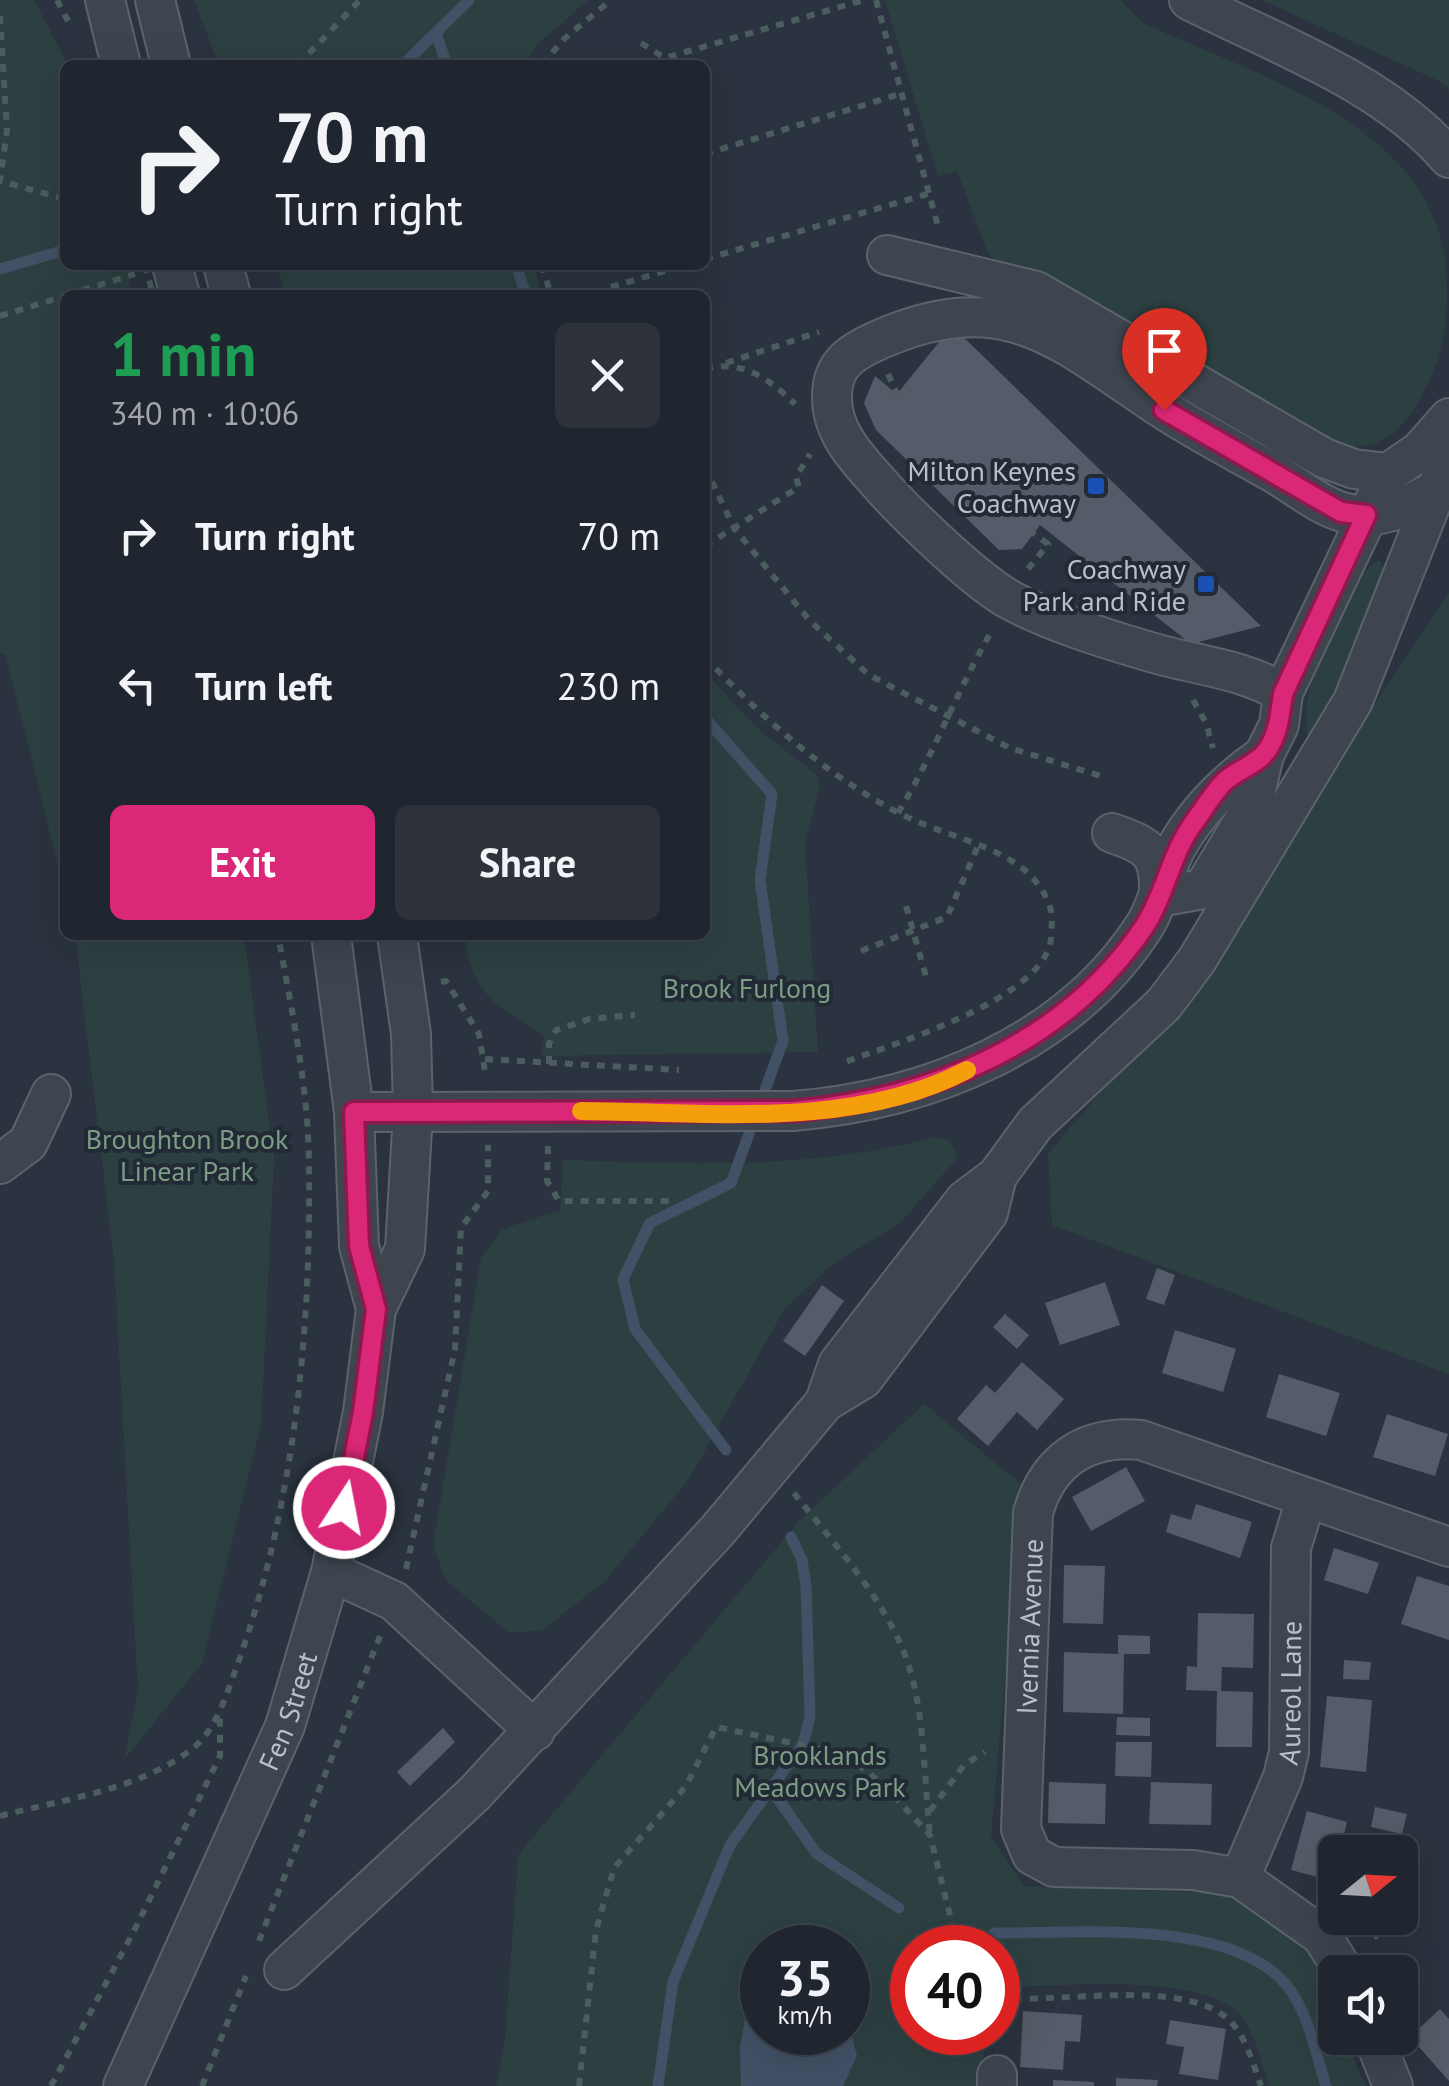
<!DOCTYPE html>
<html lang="en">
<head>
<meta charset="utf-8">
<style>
	body { margin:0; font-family:"PT Sans",sans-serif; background:#2d323b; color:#f1f3f6; height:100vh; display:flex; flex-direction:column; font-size:38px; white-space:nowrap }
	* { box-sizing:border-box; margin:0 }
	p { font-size:32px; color:#a2a5aa }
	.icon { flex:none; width:55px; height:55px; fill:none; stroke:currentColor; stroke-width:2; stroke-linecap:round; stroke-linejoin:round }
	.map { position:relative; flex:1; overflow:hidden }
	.details { position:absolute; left:60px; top:290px; width:650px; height:650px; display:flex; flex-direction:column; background:#20262f; border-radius:15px; box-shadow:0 10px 40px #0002,0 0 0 2px #3d434b }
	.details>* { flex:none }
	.top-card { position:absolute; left:60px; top:60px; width:650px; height:210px; border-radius:15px; box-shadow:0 10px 40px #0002,0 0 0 2px #3d434b; background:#20262f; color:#f1f3f6; overflow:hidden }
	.needle { width:65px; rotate:72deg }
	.fabs { position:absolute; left:1318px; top:1835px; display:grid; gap:20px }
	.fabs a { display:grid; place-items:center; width:100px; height:100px; border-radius:15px; background:#20262f; box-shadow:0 10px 40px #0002,0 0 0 2px #3d434b; font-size:50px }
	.speed { position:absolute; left:740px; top:1925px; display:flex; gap:20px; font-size:50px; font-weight:700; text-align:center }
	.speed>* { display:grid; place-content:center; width:130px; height:130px; border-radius:50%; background:#20262f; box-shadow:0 10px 40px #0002,0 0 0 2px #3d434b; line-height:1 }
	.speed small { font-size:25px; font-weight:400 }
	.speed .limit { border:15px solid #d22; background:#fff; color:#111 }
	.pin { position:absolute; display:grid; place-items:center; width:85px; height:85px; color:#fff; margin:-102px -42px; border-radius:50% 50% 50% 0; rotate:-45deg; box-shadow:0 0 10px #0007 }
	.pin .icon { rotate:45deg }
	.me { position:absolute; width:110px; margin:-55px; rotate:11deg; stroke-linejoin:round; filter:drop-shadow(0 0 8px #0008) }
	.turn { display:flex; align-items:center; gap:35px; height:210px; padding:0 50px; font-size:45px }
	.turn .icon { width:130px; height:130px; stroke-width:2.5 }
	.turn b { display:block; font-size:70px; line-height:85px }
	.round { display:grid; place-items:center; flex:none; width:105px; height:105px; border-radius:15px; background:#2d323b }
	.head { display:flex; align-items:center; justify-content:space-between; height:170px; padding:0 50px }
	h1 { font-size:60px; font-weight:800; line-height:75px; color:#1e9e55 }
	.cta { display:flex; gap:20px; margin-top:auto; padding:20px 50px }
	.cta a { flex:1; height:115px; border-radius:15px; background:#db2777; color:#fff; font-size:40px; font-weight:800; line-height:115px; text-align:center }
	.cta a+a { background:#2d323b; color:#f1f3f6 }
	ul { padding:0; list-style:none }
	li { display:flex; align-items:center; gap:30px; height:150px; padding:0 50px }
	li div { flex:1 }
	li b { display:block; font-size:38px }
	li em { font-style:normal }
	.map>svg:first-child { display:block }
	.green { fill:#2d4041; fill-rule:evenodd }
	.water { fill:#425166 }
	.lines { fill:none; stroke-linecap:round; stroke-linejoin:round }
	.stream { stroke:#425166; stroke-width:11 }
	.building { fill:#545c69 }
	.minor-casing { stroke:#5b636c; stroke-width:42 }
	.path { stroke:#4c5d5f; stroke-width:6; stroke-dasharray:8 8; stroke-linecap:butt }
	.minor { stroke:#3e454f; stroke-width:38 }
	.path-bridge { stroke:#4c5d5f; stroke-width:6; stroke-dasharray:8 8; stroke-linecap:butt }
	.route-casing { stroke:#8e194d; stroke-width:25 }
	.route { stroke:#db2777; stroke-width:18 }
	.slow { stroke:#f59e0b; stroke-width:18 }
	.transit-dot { fill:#1a4fb4; stroke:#222a35; stroke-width:4 }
	.labels { text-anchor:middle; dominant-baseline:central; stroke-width:8; stroke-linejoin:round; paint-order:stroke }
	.poi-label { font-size:28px; fill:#bac0c9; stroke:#222a35; text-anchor:end }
	.park-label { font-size:28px; fill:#7c9c83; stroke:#222a35 }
	.street-label { font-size:28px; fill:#bac0c9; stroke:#222a35 }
</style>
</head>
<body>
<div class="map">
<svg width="1449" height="2086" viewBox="0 0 1449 2086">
	<rect width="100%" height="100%" fill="#2a333f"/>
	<!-- green -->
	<g class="green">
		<path d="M0 0H34L68 65 65 265H125L132 295H65V894L5 653H0Z"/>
		<path d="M194 0H588L538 44 525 65H219Z"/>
		<path d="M885 0H1120L1143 23C1256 76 1431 123 1446 267 1449 314 1446 349 1424 391 1397 441 1377 453 1321 443L998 266 988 253 957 171 938 176Z"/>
		<path d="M1262 0H1449V89L1439 81Z"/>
		<path d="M277 265H534L542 295H285Z"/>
		<path d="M1379 560 1388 574 1338 698 1310 742C1290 705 1343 580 1379 560Z"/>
		<path d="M1449 593V1374L1052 1225 1048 1154 1172 1009Z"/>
		<path d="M705 673 764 734 816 774 820 786 805 842 818 1052 541 1056 544 1035C498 1008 470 993 465 935H705Z"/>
		<path d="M75 935H244L274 1160 261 1425 202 1663 124 1760 138 1690 114 1260Z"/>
		<path d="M934 1137 950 1141 958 1157 900 1223 831 1265 784 1310 689 1479 605 1581 541 1631 508 1632 446 1580 433 1545 481 1258 503 1229 560 1210 563 1160C686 1164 815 1170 934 1137Z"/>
		<path d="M924 1404 1022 1485 991 1837 1024 1886 1241 1894 1303 1939 1335 1987V2038H1344L1366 2086H1269C1262 2064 1253 2024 1234 2009 1187 1973 1058 1987 998 1987V1948H912V2032L985 2033 982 2086H496L505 2041 518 1855 800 1520ZM762 1948H848V2032H762Z"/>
	</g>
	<!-- water -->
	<path class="water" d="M811 1923 833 1931 843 1947 762 1948V2032H848V2020L857 2056 843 2086H741L740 2047 758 1945 784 1928Z"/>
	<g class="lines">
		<!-- stream -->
		<g class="stream">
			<path d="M437 36 447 65"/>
			<path d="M403 65 469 0"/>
			<path d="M516 265 526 295"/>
			<path d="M0 269 65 250"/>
			<path d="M705 718 772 794 760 880 783 1041 731 1183 650 1223 623 1279 635 1329 726 1450"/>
			<path d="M771 1789 817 1854 899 1908"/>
			<path d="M994 1933C1076 1934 1251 1915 1296 1999 1311 2025 1317 2058 1326 2086"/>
			<path d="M658 2086 673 1982 730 1845 803 1744 810 1717 806 1585 802 1560 791 1537"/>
		</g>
	</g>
	<!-- building -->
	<g class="building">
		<path d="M952 326 1261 626 1191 644 1040 525 1022 549 999 550 876 430 864 403 875 376 897 394Z"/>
		<path d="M1157 1268 1175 1275 1164 1305 1146 1299Z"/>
		<path d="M1105 1282 1120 1325 1060 1345 1045 1303Z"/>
		<path d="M822 1285 844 1301 805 1356 783 1341Z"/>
		<path d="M1005 1314 1029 1335 1017 1349 993 1327Z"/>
		<path d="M1175 1330 1236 1349 1223 1392 1162 1373Z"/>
		<path d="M1022 1362 1064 1399 1037 1430 1017 1412 988 1446 957 1419 986 1385 995 1393Z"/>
		<path d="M1279 1374 1340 1393 1326 1436 1266 1417Z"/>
		<path d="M1387 1414 1448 1434 1435 1476 1373 1457Z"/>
		<path d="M1126 1467 1145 1501 1091 1531 1072 1497Z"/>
		<path d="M1196 1504 1252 1522 1240 1558 1166 1532 1171 1514 1191 1520Z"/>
		<path d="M1334 1548 1379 1563 1368 1594 1324 1580Z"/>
		<path d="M1064 1565 1105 1566 1103 1624 1063 1623Z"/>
		<path d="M1417 1576 1449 1586V1640L1401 1624Z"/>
		<path d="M1198 1613 1254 1614 1253 1668 1222 1667 1221 1691 1253 1692 1252 1747H1216L1217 1691 1186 1690 1187 1666 1197 1667Z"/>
		<path d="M1118 1635 1150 1636V1654H1124L1123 1714 1063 1712 1064 1652 1118 1654Z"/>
		<path d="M1344 1660 1371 1662 1369 1680 1343 1679Z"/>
		<path d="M1327 1696 1372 1700 1366 1772 1320 1767Z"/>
		<path d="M1117 1717 1150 1718V1736L1116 1735Z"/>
		<path d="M443 1728 455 1742 410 1786 397 1772Z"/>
		<path d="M1116 1742H1152L1151 1777 1115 1776Z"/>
		<path d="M1049 1782 1106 1784 1105 1824 1048 1823Z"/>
		<path d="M1151 1782 1212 1784 1211 1825 1149 1824Z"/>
		<path d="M1375 1807 1407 1814 1402 1834 1371 1827Z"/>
		<path d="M1307 1811 1347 1822 1340 1852H1335L1333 1881 1291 1870Z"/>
		<path d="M1355 1918H1400L1376 1940Z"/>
		<path d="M1440 2009 1449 2019V2081L1410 2037Z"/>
		<path d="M1023 2011 1082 2015 1080 2042 1065 2041 1063 2070 1020 2067Z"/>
		<path d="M1170 2020 1226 2029 1218 2080 1179 2074 1184 2047 1166 2044Z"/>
		<path d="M1116 2078 1158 2080 1157 2086H1116Z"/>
		<path d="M1053 2080 1094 2082V2086H1053Z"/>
	</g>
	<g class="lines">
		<!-- minor casing -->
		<g class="minor-casing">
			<g id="minor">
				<path d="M105 0 121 65"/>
				<path d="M155 0 171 65"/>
				<path d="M1189 0C1277 45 1384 82 1449 158"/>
				<path d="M887 255 1036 291 1324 458 1354 469 1388 473"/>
				<path d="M172 265 180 295"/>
				<path d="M223 265 231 295"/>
				<path d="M1283 693C1242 668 1192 665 1147 651 1103 638 1052 622 1012 601 978 583 914 521 887 492 863 464 831 436 832 396 832 363 853 351 881 339 1009 284 1062 343 1163 409 1198 432 1237 452 1274 473 1296 486 1321 507 1346 513 1381 522 1409 505 1438 489"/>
				<path d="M1112 833C1150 846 1160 853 1159 894"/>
				<path d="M1159 897 1203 889 1252 807 1264 755 1279 725 1283 693 1388 473 1420 451 1449 418"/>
				<path d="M331 935 354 1112 359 1246 376 1309"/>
				<path d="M354 1112 793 1111C928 1100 1069 1044 1145 925 1160 901 1163 872 1176 848 1198 809 1228 780 1264 755"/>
				<path d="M0 1164 28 1143 51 1094"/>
				<path d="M825 1402 838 1364 965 1200 997 1176 1035 1124 1164 1004 1197 960 1353 701 1449 458"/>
				<path d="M331 1572 394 1601 535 1731"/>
				<path id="s1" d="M1240 1878 1283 1777 1289 1752 1291 1548 1306 1499"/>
				<path d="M284 1970 474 1794 718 1530 825 1402 863 1379 988 1213 997 1176"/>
				<path id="s2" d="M1344 1972 1322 1936 1240 1878 1193 1870 1054 1867 1032 1855 1021 1829 1033 1513C1048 1460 1086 1435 1141 1440L1449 1547"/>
				<path d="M1374 2038 1393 2086"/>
				<path id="s3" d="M123 2086 285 1726 331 1572 363 1412 376 1309 405 1249 413 1112 411 1034 397 935"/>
				<path d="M997 2086V2075"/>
			</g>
		</g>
		<!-- path -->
		<g class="path">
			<path d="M57 0 68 21"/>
			<path d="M876 0 939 230"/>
			<path d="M0 16 7 130 0 181 65 199"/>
			<path d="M641 43 665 58 864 0"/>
			<path d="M298 65 360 0"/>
			<path d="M542 65 564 39 611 0"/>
			<path d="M705 154 903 93"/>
			<path d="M705 259 931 193"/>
			<path d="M542 265 551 295"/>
			<path d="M611 287 686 265"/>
			<path d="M67 295 135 274"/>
			<path d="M0 316 65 296"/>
			<path d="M726 363 819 332"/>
			<path d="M705 369C743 359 769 379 795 404"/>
			<path d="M888 374 897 394"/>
			<path d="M705 467 734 528 810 621 869 675 1010 748 1104 777"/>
			<path d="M705 546 799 487 796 477 810 454"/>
			<path d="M1028 569 1048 544 1033 533"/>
			<path d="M705 657C760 716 827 776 899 813 937 833 983 841 1018 865 1035 876 1053 901 1052 921 1051 928 1052 937 1050 944 1036 1001 896 1043 845 1062"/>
			<path d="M1193 700 1206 723 1213 748"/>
			<path d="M898 813C934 754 957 691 991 632"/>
			<path d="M906 906 927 980"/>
			<path d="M861 951 947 917 978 846"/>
			<path d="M441 982 446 981 479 1034 486 1078"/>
			<path d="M485 1059 679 1070"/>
			<path d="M549 1064V1044L556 1030 589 1019 635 1015"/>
			<path d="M548 1146 547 1181 559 1201H670"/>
			<path d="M794 1493C836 1547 892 1606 911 1673 925 1724 924 1781 930 1834"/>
			<path d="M406 1569 455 1349 461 1228 488 1191V1145"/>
			<path d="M930 1811 964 1765 985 1752"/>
			<path d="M0 1816C64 1799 139 1790 192 1749 218 1728 227 1692 238 1663 294 1506 311 1334 309 1168 309 1091 292 1011 278 935"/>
			<path d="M259 1941 380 1636"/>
			<path d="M998 1998C1059 2004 1190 1976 1232 2023 1247 2040 1253 2064 1261 2086"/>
			<path d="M966 2051 967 2032"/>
			<path d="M51 2086 135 1929 220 1756V1713"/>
			<path d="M202 2086 246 1976"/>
			<path d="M579 2086 596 1930 614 1868 686 1786 716 1727 830 1751 866 1770 893 1795 930 1835 958 1948"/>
		</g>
		<!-- minor -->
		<use href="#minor" class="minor"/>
		<!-- path-bridge -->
		<path class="path-bridge" d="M145 265 153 295"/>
	</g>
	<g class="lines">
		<!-- route casing -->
		<g class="route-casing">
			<path id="route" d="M344 1508 363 1412 376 1309 359 1246 354 1112 793 1111C930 1099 1064 1045 1144 927 1165 895 1170 857 1192 825 1202 812 1212 794 1224 782 1234 772 1250 767 1261 757 1278 742 1280 714 1283 694L1366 515 1341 512 1164 410"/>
		</g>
		<!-- route -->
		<use href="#route" class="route"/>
		<!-- slow -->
		<path class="slow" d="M581 1111C706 1112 853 1130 967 1070"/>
	</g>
	<!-- markers -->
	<g class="transit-dot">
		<rect x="1086" y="476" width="20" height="20" rx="5"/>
		<rect x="1196" y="574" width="20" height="20" rx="5"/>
	</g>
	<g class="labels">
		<!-- poi labels -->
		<g class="poi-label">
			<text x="1076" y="470">Milton Keynes<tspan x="1076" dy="32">Coachway</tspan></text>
			<text x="1186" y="568">Coachway<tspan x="1186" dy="32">Park and Ride</tspan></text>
		</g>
		<!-- park labels -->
		<g class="park-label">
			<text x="747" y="987">Brook Furlong</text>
			<text x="187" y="1138">Broughton Brook<tspan x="187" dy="32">Linear Park</tspan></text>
			<text x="820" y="1754">Brooklands<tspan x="820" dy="32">Meadows Park</tspan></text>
		</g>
		<!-- street labels -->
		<g class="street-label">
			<text stroke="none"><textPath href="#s2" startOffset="585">Ivernia Avenue</textPath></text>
			<text stroke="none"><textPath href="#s1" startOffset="195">Aureol Lane</textPath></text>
			<text stroke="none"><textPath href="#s3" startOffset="410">Fen Street</textPath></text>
		</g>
	</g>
</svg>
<div class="fabs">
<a><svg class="needle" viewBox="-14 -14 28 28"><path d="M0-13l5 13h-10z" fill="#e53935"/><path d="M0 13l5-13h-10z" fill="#a2a5aa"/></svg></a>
<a><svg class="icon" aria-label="sound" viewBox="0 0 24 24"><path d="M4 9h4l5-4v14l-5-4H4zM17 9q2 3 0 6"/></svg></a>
</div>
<div class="speed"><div>35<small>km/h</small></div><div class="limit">40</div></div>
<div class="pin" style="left:1164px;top:410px;background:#d93025"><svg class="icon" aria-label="arrive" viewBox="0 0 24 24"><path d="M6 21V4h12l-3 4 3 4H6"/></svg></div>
<svg class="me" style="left:344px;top:1508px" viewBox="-20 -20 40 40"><circle r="17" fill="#db2777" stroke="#fff" stroke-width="3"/><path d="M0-11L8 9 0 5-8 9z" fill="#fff"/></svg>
<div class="top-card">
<div class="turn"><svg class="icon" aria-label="right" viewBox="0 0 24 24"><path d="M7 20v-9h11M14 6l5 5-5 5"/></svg><div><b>70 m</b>Turn right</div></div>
</div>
<section class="details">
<div class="head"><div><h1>1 min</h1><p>340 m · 10:06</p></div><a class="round"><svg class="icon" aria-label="close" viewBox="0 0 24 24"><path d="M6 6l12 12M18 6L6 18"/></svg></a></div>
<ul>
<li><svg class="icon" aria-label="right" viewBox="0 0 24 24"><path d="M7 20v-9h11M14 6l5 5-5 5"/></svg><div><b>Turn right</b></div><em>70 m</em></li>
<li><svg class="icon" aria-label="left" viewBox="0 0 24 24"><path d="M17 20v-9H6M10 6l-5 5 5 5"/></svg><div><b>Turn left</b></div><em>230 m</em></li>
</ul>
<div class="cta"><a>Exit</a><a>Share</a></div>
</section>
</div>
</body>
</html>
